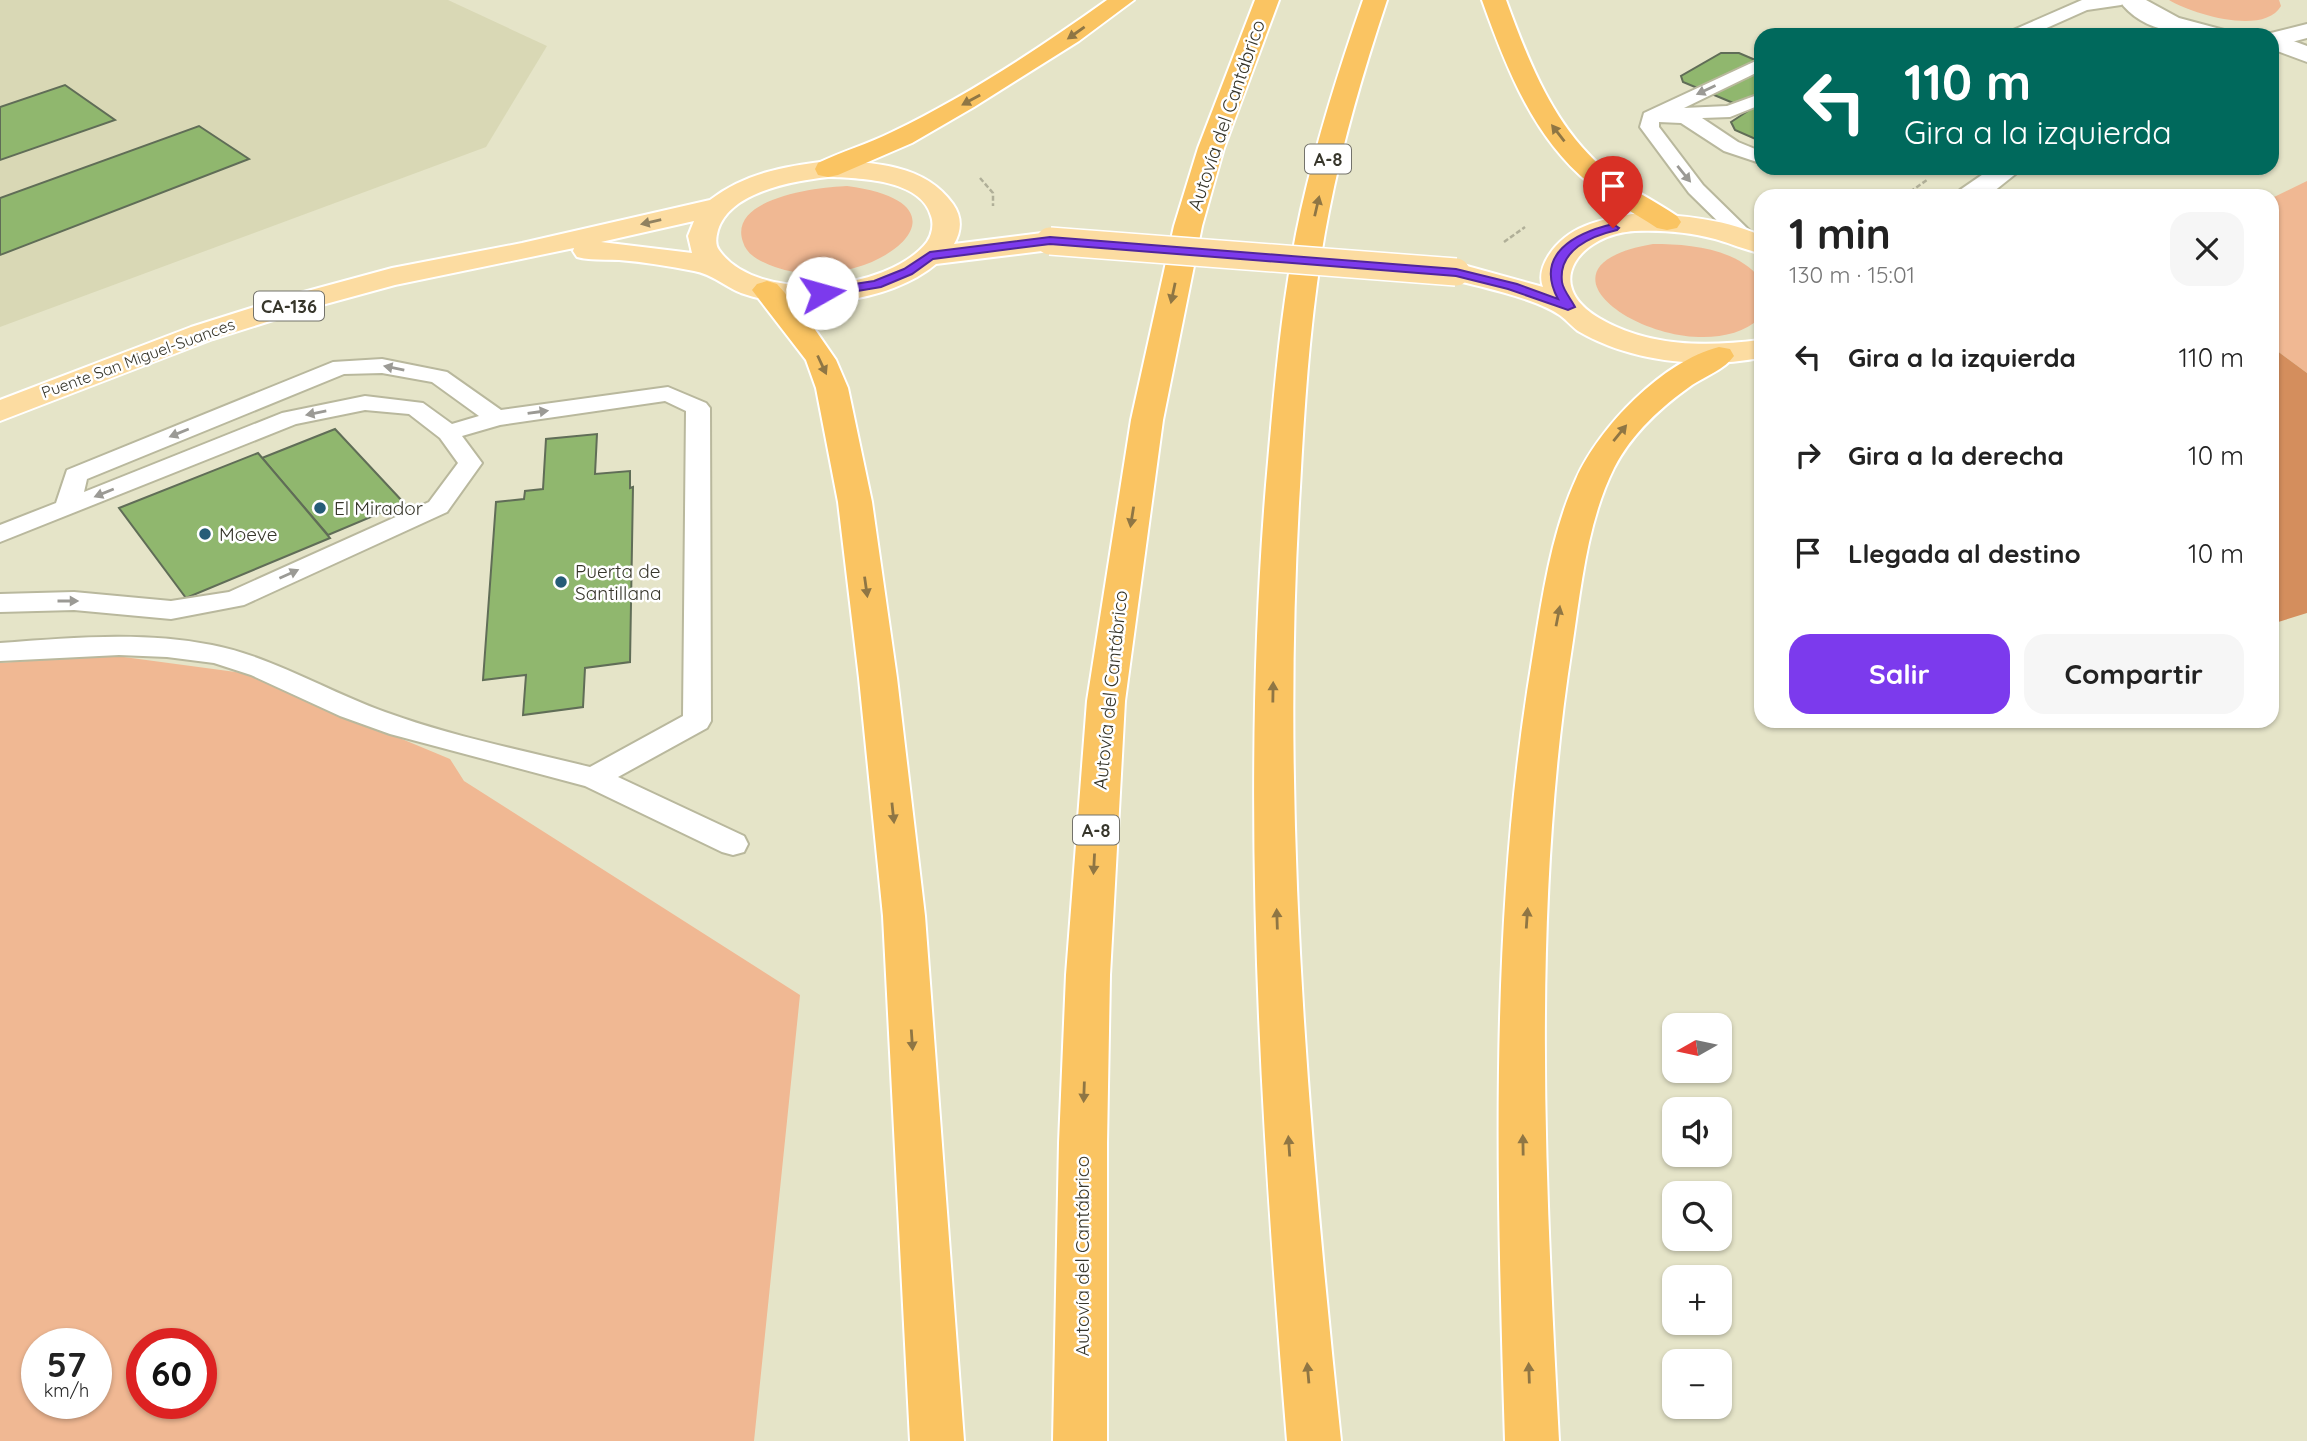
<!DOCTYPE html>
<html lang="es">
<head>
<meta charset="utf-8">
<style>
	body { margin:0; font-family:Quicksand,sans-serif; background:#f6f6f6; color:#222; height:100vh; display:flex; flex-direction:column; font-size:26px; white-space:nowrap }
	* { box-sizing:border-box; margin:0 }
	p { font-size:23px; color:#767676 }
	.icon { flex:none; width:38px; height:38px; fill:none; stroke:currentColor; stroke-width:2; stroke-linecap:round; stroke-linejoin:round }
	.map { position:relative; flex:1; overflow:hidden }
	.side { position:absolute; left:1754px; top:189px; width:525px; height:539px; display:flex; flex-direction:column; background:#fff; border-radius:21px; box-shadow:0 2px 5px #0004 }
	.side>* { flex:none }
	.banner { position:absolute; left:1754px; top:28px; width:525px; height:147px; border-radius:21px; box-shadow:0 2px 5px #0004; background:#00695c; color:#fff; overflow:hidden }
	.needle { width:46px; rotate:261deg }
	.controls { position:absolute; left:1662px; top:1013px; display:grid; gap:14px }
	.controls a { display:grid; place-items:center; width:70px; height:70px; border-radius:14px; background:#fff; box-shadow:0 2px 5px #0004; font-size:35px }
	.speed { position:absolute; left:21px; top:1328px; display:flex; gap:14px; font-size:35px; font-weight:700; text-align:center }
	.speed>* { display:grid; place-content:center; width:91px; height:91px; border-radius:50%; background:#fff; box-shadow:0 2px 5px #0004; line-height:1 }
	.speed small { font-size:18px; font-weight:400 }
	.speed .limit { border:10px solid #d22; background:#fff; color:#111 }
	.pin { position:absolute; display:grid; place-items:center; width:60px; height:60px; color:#fff; margin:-72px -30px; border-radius:50% 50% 50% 0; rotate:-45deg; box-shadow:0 0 7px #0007 }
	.pin .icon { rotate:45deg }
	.me { position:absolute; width:77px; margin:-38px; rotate:83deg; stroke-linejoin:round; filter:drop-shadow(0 0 5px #0008) }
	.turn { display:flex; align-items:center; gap:24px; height:147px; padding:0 35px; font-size:32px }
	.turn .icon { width:91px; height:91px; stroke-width:2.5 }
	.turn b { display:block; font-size:49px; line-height:60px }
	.round { display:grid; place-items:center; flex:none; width:74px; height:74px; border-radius:21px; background:#f6f6f6 }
	.overview { display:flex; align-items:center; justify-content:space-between; height:119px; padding:0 35px }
	h1 { font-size:42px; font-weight:800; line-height:52px }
	.cta { display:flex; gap:14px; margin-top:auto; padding:14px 35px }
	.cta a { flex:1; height:80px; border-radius:21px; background:#7c3aed; color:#fff; font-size:28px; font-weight:800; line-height:80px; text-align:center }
	.cta a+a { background:#f6f6f6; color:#222 }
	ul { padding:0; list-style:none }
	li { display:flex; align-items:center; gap:21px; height:98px; padding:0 35px }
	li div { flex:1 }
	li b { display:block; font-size:26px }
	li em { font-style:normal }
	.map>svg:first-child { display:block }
	.built { fill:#d9d8b5 }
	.green { fill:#f0b893; fill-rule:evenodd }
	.forest { fill:#d48e5d }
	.building { fill:#90b76e; stroke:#606d57; stroke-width:2 }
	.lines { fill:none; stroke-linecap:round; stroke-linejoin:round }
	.lane-casing { stroke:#b9b89d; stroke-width:4 }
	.street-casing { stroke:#b9b89d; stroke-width:4 }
	.secondary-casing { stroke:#b9b89d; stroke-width:4 }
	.primary-casing { stroke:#fff; stroke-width:4 }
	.highway-casing { stroke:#fff; stroke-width:4 }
	.path { stroke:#b0af98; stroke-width:2.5; stroke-dasharray:5 2.5; stroke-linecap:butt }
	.lane { fill:#fff; fill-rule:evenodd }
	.street { fill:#fff; fill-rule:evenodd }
	.secondary { fill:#fff; fill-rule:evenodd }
	.primary { fill:#fcdca1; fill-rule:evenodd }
	.highway { fill:#fac462; fill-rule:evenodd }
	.primary-bridge-casing { stroke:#fff; stroke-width:30; stroke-linecap:butt }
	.primary-bridge { stroke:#fcdca1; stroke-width:27 }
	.oneway { fill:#8f7644 }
	.oneway2 { fill:#9b9a95 }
	.oneway3 { fill:#908160 }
	.route { fill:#7c3aed; stroke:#51269a; stroke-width:2 }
	.poi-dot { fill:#265c77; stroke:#fff; stroke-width:2.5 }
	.labels { text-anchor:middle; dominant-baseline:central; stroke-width:5; stroke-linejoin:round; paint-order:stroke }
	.far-street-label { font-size:16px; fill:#37362b; stroke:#fff }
	.shield { fill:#fff; stroke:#73726b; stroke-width:2 }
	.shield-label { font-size:18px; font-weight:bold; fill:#37362b }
	.street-label { font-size:19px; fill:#37362b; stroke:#fff }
	.poi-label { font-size:19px; fill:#37362b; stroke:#fff; text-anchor:start }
</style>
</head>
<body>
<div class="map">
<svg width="2307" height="1441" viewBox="0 0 2307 1441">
	<rect width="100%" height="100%" fill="#e5e4c8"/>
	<!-- built -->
	<path class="built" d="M0 0H448L547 46 486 147 0 327Z"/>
	<!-- green -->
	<g class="green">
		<path d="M2169 0H2279L2281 6C2264 36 2192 14 2169 0Z"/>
		<path d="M2307 181V373L2272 347V198Z"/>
		<path d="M847 186C992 205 864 299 775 267 762 262 747 256 743 242 727 197 821 187 847 186Z"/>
		<path d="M1653 244C1689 244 1735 248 1760 278V318C1692 381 1500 270 1653 244Z"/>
		<path d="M109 655 243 673 450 759 464 781 800 995 754 1441H0V663ZM37 1344H96V1404H37ZM142 1344H201V1404H142Z"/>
	</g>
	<!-- forest -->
	<path class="forest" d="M2272 347 2307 373V613L2275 623 2272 620Z"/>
	<!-- building -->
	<g class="building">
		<path d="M1721 53H1739L1760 62V103L1750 110 1683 82 1681 76Z"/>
		<path d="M65 85 115 120 0 160V107Z"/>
		<path d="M1760 103V141L1735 130 1731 122Z"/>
		<path d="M199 126 249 159 0 255V198Z"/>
		<path d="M335 429 404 503 328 535 262 458Z"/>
		<path d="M597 434 595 474 630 471V488L633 487 630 662 585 668 583 707 523 715 526 675 483 680 496 502 524 499 525 491 543 489 546 439Z"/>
		<path d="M258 453 330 538 186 598 119 508Z"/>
	</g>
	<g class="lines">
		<!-- lane casing -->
		<g class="lane-casing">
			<g id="lane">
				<path d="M2082 0H2130L2121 5 2087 10 2031 35H2008L2011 31Z"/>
				<path d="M1760 59V71L1684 108 1727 106 1760 94V105L1730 117 1702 118 1738 142 1760 151V163L1724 151 1681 123 1659 122V127L1703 185 1752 233 1755 237 1752 241H1738L1689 193 1640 127 1644 113Z"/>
				<path d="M382 359 447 372 501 410 668 387 706 403 710 408 711 721 707 728 618 777 744 836 748 844 744 852 733 855 722 852 585 786 390 734 340 716 251 675 214 663 167 657 119 655 0 661V643C70 638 142 631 212 645 273 657 327 691 385 712 451 736 521 750 590 767L683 716 686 411 665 401 500 425 462 436 482 463 447 512 244 605 171 619 74 610 0 612V594L74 592 171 601 229 592 429 502 458 463 440 438 409 414 365 410 296 424 0 542V525L56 503 67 470 333 362ZM382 373 432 382 479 416 452 424 423 403 365 396 282 413 84 492 87 479 344 374Z"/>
			</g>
		</g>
		<!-- street casing -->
		<g class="street-casing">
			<path id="street" d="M2272 33 2307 46V62L2272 49V35H2263Z"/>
		</g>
		<!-- secondary casing -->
		<g class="secondary-casing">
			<g id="secondary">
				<path d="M2119 0H2146L2179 18 2224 30 2227 35C2190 35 2143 35 2119 0Z"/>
				<path d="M2307 24V38L2272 47V35H2263Z"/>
				<path d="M1992 168H2023L1988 196H1956L1960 190Z"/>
			</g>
		</g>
		<!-- primary casing -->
		<g class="primary-casing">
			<g id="primary">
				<path d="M828 161C873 162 925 164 953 204 962 217 962 230 954 244L1050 232 1060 235 1064 241 1060 247 1050 250 936 264C890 303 797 313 741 293 724 286 712 274 694 271 669 266 644 262 619 260 605 259 591 261 577 257L573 251 574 248 395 285 311 308 213 339 0 421V400L191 327 289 296 392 268 522 243 710 200C745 173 786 166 828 161ZM828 177C858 178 921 179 931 216 934 224 932 235 927 242 889 291 757 305 719 250 715 245 716 237 718 230 730 191 794 181 828 177ZM694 221 688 236 692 253 601 242Z"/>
				<path d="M1632 214C1676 214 1720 218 1760 235V253C1745 250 1730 243 1715 239 1689 232 1662 230 1635 231 1582 234 1540 283 1599 318 1648 347 1706 347 1760 340V358C1701 369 1631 362 1578 331 1571 326 1565 318 1558 314 1532 297 1477 286 1446 278L1441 272 1446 266 1456 263 1543 287C1539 276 1542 266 1549 255 1568 226 1599 220 1632 214Z"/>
			</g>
		</g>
		<!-- highway casing -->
		<g class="highway-casing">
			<g id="highway">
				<path d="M1107 0H1134L1079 41 974 107 912 143 838 175 828 177 818 175 815 169 818 163C843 151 868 144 892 132 967 96 1040 48 1107 0Z"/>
				<path d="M1255 0H1279L1224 148 1202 226 1163 420 1125 701 1110 975 1107 1143V1441H1053L1059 1143 1066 975 1087 701 1131 420 1174 226 1198 148Z"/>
				<path d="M1363 0H1387C1364 69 1343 140 1329 211 1311 301 1305 395 1300 487 1280 805 1308 1125 1341 1441H1287C1261 1124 1240 803 1266 485 1274 394 1281 300 1301 210 1317 139 1339 69 1363 0Z"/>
				<path d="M1482 0H1506C1529 63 1555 130 1609 173 1630 189 1655 201 1677 216L1681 222 1677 228 1667 230 1657 228C1635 213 1610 201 1590 184 1533 138 1506 67 1482 0Z"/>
				<path d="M767 281 777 284 807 318 836 360 848 388 872 502 897 678 925 916 964 1441H910L883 916 859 678 838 502 816 388 806 360 752 290 757 284Z"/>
				<path d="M1719 347 1730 349 1734 356C1725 369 1706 376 1692 385 1661 407 1632 433 1614 468 1587 522 1581 588 1572 647 1531 909 1545 1177 1559 1441H1505C1497 1183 1489 922 1531 667 1541 605 1550 536 1576 479 1599 427 1663 361 1719 347Z"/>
			</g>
		</g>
		<!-- path -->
		<g class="path">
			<path d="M980 178 993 193V206"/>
			<path d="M1904 196 1927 180"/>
			<path d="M1504 242 1525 227"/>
		</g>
		<!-- lane -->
		<use href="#lane" class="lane"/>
		<!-- street -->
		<use href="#street" class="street"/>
		<!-- secondary -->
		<use href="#secondary" class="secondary"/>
		<!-- primary -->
		<use href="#primary" class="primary"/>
		<!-- highway -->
		<use href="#highway" class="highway"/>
		<!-- primary-bridge casing -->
		<g class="primary-bridge-casing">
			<path id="primary-bridge" d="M1050 241 1456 272"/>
		</g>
		<!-- primary-bridge -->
		<use href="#primary-bridge" class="primary-bridge"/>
	</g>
	<!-- one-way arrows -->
	<defs><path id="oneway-solid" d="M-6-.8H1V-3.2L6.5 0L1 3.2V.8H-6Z" transform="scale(1.75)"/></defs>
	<g class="oneway">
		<use href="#oneway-solid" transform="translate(1076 33) rotate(145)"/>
		<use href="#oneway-solid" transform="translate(971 100) rotate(151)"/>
		<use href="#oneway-solid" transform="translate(1558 133) rotate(-128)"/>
		<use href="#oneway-solid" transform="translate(1317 206) rotate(-77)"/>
		<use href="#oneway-solid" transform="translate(1173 293) rotate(102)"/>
		<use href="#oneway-solid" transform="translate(822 365) rotate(65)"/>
		<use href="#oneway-solid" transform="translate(1620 433) rotate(-51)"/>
		<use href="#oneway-solid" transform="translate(1132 517) rotate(99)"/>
		<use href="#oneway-solid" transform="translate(866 587) rotate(82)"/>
		<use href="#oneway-solid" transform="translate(1558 616) rotate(-79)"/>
		<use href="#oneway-solid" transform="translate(1273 692) rotate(-89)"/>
		<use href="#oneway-solid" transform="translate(893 813) rotate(84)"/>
		<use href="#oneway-solid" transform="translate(1094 864) rotate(93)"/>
		<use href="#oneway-solid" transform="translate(1527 918) rotate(-86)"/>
		<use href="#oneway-solid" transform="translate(1277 919) rotate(-92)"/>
		<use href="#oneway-solid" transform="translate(912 1040) rotate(86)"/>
		<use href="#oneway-solid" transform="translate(1084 1092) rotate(92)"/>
		<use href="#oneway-solid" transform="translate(1523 1145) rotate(-91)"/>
		<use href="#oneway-solid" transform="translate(1289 1146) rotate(-94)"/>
		<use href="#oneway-solid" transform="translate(1308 1373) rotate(-95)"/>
		<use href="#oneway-solid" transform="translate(1529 1373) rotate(-92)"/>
	</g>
	<g class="oneway2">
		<use href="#oneway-solid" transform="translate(1706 90) rotate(155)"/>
		<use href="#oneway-solid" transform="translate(1684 174) rotate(51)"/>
		<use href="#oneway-solid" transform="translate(394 368) rotate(-169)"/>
		<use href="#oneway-solid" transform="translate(538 412) rotate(-8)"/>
		<use href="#oneway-solid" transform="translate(316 413) rotate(169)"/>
		<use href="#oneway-solid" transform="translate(179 433) rotate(158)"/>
		<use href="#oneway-solid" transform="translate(104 493) rotate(158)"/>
		<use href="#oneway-solid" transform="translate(289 574) rotate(-24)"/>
		<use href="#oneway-solid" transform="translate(68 601)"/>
	</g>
	<use class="oneway3" href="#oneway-solid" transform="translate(651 222) rotate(167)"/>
	<!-- route -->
	<path class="route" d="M1613 224 1619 228 1617 230C1591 236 1558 250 1562 282 1563 290 1571 299 1575 307L1568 310 1508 289 1456 276 1050 244 933 259 912 274 881 287 822 297 816 293 822 289 874 281 904 269 930 252 1050 237 1456 269 1517 284 1558 299C1534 254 1575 233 1613 224Z"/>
	<!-- markers -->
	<g class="poi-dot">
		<circle cx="320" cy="508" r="7"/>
		<circle cx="205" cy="534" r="7"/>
		<circle cx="561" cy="582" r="7"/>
	</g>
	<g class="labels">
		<!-- far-street labels -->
		<g class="far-street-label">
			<text transform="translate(138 358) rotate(-20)">Puente San Miguel-Suances</text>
		</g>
		<!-- shield labels -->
		<g class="shield">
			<rect x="1305" y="144.5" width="46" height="29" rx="5"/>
			<rect x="254" y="291.5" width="70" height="29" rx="5"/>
			<rect x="1073" y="815.5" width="46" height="29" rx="5"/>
		</g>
		<g class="shield-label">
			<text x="1328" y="159">A-8</text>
			<text x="289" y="306">CA-136</text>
			<text x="1096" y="830">A-8</text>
		</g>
		<!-- street labels -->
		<g class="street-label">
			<text transform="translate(1226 115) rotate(-71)">Autovía del Cantábrico</text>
			<text transform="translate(1110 690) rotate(-84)">Autovía del Cantábrico</text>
			<text transform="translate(1082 1256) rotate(-90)">Autovía del Cantábrico</text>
		</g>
		<!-- poi labels -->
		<g class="poi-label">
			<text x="334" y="508">El Mirador</text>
			<text x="219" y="534">Moeve</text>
			<text x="575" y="571">Puerta de<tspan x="575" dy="22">Santillana</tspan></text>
		</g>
	</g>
</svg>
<div class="controls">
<a><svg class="needle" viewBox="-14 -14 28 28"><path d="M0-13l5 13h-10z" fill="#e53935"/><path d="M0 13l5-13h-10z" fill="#767676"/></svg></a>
<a><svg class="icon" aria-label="sound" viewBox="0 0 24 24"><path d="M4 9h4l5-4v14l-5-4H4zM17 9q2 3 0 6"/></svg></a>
<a><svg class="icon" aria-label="search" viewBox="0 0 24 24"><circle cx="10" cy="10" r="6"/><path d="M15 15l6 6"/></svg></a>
<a>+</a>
<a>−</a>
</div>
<div class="speed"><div>57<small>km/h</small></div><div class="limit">60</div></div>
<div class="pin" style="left:1613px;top:228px;background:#d93025"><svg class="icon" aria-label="arrive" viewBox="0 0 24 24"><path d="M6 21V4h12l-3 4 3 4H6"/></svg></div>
<svg class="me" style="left:822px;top:293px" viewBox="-20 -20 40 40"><circle r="19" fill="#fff"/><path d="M0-13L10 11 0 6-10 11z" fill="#7c3aed"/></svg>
<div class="banner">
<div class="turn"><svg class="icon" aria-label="left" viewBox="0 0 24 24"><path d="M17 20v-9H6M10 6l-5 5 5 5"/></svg><div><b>110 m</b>Gira a la izquierda</div></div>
</div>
<section class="side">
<div class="overview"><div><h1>1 min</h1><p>130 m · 15:01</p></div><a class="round"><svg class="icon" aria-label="close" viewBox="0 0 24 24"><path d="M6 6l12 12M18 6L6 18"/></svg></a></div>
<ul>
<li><svg class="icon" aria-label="left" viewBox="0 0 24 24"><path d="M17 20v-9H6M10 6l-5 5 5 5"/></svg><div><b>Gira a la izquierda</b></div><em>110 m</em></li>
<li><svg class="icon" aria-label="right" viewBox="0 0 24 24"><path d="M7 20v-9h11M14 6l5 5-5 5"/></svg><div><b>Gira a la derecha</b></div><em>10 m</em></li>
<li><svg class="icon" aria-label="arrive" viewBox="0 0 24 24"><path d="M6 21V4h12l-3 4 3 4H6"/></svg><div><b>Llegada al destino</b></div><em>10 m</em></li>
</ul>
<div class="cta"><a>Salir</a><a>Compartir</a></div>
</section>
</div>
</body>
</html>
